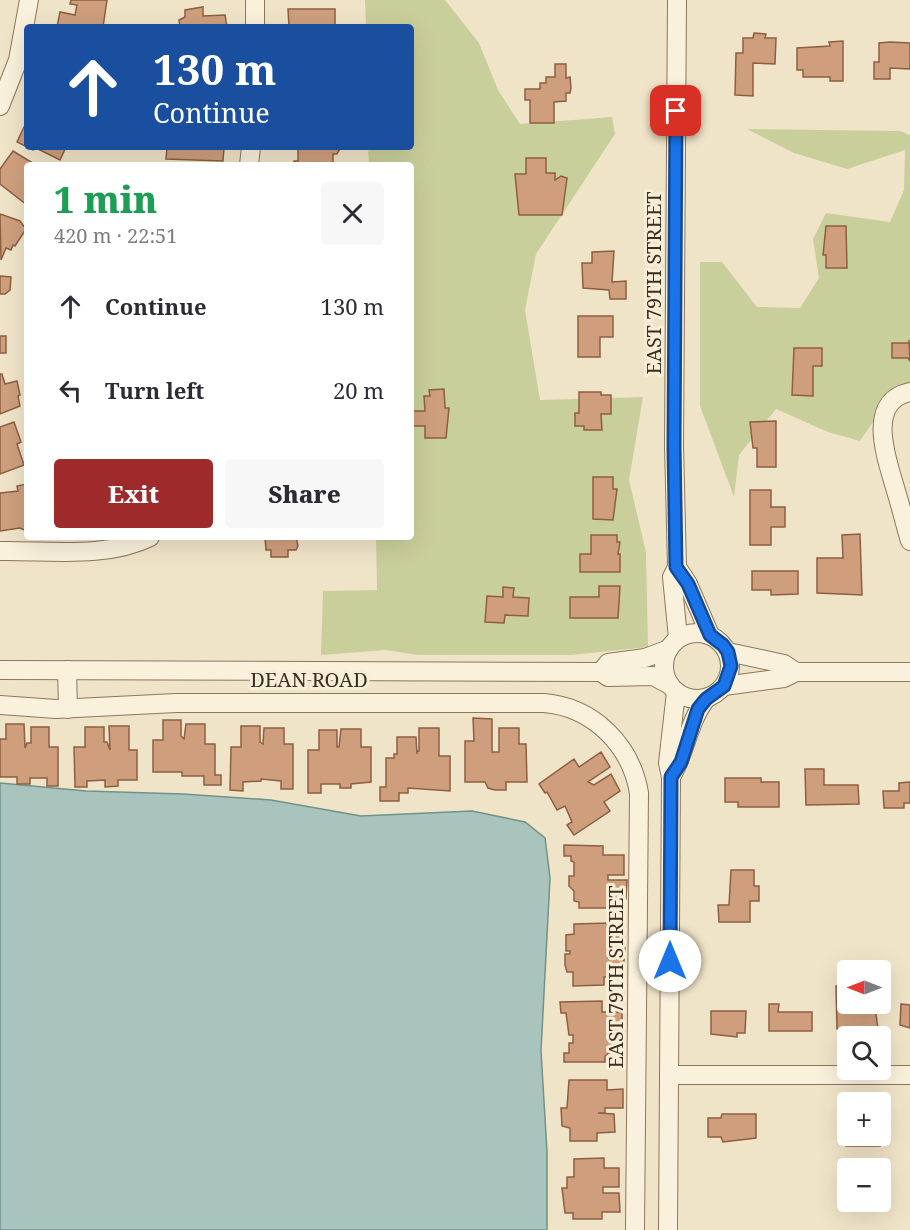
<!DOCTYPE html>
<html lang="en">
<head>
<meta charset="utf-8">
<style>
	body { margin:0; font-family:"Noto Serif",serif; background:#f7f7f7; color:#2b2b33; height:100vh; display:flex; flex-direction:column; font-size:22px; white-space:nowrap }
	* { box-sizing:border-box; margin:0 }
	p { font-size:20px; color:#7c7c81 }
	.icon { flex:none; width:33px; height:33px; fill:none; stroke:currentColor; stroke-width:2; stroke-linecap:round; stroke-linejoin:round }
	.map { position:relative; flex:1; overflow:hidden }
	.sheet { position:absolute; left:24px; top:162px; width:390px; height:378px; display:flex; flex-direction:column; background:#fff; border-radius:6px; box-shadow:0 6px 24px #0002 }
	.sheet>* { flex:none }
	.top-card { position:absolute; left:24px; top:24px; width:390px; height:126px; border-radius:6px; box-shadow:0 6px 24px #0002; background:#1a4fa0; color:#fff; overflow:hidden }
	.needle { width:39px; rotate:270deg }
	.controls { position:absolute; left:837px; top:960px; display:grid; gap:12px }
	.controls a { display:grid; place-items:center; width:54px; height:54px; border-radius:6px; background:#fff; box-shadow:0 6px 24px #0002; font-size:30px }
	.pin { position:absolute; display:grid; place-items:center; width:51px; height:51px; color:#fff; margin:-26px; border-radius:12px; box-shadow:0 3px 9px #0006 }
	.me { position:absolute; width:66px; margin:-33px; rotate:0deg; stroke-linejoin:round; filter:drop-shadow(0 0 4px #0008) }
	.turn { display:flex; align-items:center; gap:21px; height:126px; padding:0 30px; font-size:27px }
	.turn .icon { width:78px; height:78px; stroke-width:2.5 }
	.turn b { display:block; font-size:42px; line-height:51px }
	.round { display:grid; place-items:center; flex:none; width:63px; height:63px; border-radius:6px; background:#f7f7f7 }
	.summary { display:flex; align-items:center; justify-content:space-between; height:102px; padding:0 30px }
	h1 { font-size:36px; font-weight:800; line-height:45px; color:#1e9e55 }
	.action { display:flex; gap:12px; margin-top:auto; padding:12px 30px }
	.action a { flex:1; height:69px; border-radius:6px; background:#9e2a2b; color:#fff; font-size:24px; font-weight:800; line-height:69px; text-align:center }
	.action a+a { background:#f7f7f7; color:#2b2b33 }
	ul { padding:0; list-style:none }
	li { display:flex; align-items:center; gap:18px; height:84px; padding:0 30px }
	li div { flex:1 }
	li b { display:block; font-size:22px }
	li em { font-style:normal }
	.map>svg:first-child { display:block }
	.green { fill:#c9cf9b }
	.water { fill:#a9c4bc; stroke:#6f938a; stroke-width:1.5 }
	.building { fill:#cf9f7d; stroke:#8d5f41; stroke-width:1.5 }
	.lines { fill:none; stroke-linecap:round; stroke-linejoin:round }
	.minor-casing { stroke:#8d765c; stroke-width:20 }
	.minor { stroke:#faf1dc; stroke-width:18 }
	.route-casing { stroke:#114b97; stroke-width:15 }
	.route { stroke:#1a73e8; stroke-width:10 }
	.labels { text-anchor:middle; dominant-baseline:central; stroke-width:6; stroke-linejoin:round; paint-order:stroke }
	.street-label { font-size:20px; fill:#3d2e20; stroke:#f7eed8 }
</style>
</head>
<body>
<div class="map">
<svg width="910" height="1230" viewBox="0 0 910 1230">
	<rect width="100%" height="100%" fill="#f0e4c8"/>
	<!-- green -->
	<g class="green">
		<path d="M365 0H445L479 43 498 90 520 124 612 117 615 134 536 254 525 310 540 400 643 397 629 480 646 552 648 647 571 655H418L386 650 321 655 323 591 377 590 376 537H411V165H369L368 147H411V27H366Z"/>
		<path d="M747 129 900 131 910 135V386L898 385 860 441 828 432 776 409 739 455 734 497 700 406V262H722L757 307 800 308 819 278 813 239 826 213 890 222 904 190 905 150 847 169 794 153Z"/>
	</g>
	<!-- water -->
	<path class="water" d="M0 783 86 791 183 794 271 800 361 816 472 811 525 822 545 838 550 878 541 1051 547 1152V1230H0Z"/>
	<!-- building -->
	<g class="building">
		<path d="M71 0H107L103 27H57L60 12 75 15 77 5 70 4Z"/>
		<path d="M203 7V16L225 15 227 27H180L179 20 185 17V10Z"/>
		<path d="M288 9H335V27H289Z"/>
		<path d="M754 33 766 34 765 38H776L775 64 753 63V96L735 95 736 53H743V38H753Z"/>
		<path d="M843 41V81H830V77H803V70H797V48L830 46 829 42Z"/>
		<path d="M890 42 910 43V69L890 68V79H874V62H879V43Z"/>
		<path d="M555 64H566V78L570 77 571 88 570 93H566V101L554 102V123H530V100H525V89H540V83H546V77H555Z"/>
		<path d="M24 127 27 129V147H66L60 160 34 147 33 150 17 142Z"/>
		<path d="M167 147H224L223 161 166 159Z"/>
		<path d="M298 147H341L337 154H333V165H294V161H298Z"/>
		<path d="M13 151 36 165H27V205L0 184V169Z"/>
		<path d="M526 158H546V173H555V180L561 176 567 178 562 215H519L515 174H526Z"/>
		<path d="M0 214 20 221 26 229 15 246 13 245 11 250 6 248 1 260Z"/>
		<path d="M826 226H846L847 268H826V255H823Z"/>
		<path d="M614 251 612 282 626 281V299H610L609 290 583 288 582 263H592V252Z"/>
		<path d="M0 276 11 277 10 290 5 294H0Z"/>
		<path d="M578 316H613V337H600V357H578Z"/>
		<rect x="0" y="336" width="6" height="17"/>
		<path d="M909 340 910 361 908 358H892V343H909Z"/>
		<path d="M794 348H822V366H813V396L792 395Z"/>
		<path d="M0 374H2L5 384 17 381 20 395 18 396 20 406 0 414Z"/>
		<path d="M444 389 445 408H449L446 438H425V426H413L412 411H425L424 396H430L429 390Z"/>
		<path d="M579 392H601V395H611V414H601L602 430H584V426H575V413H579Z"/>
		<path d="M776 421V467H757V448H753L750 422Z"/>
		<path d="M14 422 21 442 17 444 24 465 0 474V427Z"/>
		<path d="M593 477H613V489H617L613 520 593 519Z"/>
		<path d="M27 481V531L20 528 0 531V493L18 491 17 486 27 484Z"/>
		<path d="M750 490H771V507H785V527H771V545H750Z"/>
		<path d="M860 534 862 595 817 593V558H843L842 535Z"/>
		<path d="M591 535H617V542H620L618 554H620V572H580V554H591Z"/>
		<path d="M265 537H296L298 546 296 550H288V557H271V550H266Z"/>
		<path d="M752 571H798V594L771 595V590H752Z"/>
		<path d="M599 586H620L618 618H570V597H599Z"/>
		<path d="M503 587 514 588 513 597 529 598 528 616 505 615 504 623 485 622 487 596 503 597Z"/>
		<path d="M473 718 492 719V752H499V728H519V744H526L527 782H506V790H495L488 788 485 782H465V741H474Z"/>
		<path d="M163 720H181V736L184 739 186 724H205V744H215V775H221V785H204V776H182V772H153V740H163Z"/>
		<path d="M6 724H24L25 748 27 743H31V727H49V747H58V786H47V778H30V784H17V777H0V739H6Z"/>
		<path d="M109 726H129V750H137V780H118V786L105 787V780L87 781V787H75L74 747H85V727H104V742H107L110 750Z"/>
		<path d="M241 726H260V742L263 744 264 728H284V744H293V789H281V781L261 779V781L243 782V791L230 790 231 747H241Z"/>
		<path d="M419 728H439V756H450V791L408 788V793H399V801H380V787H386V758H394V754H397V737H416L417 754V751H419Z"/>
		<path d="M341 729H361V747H371V782L351 784V788H340V784H321V793H308V750H319V730H337V747H339Z"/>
		<path d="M601 752 610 767 588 782 594 785 611 774 620 791 604 802 610 811 574 835 567 825 572 822 565 806 557 810 547 792 545 793 539 784 574 759 579 767Z"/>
		<path d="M805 769H824V785H858L859 804 806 805Z"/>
		<path d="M725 778H761V782H779V807H738V802H725Z"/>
		<path d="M910 782V803H904V808H884L883 791H899V783Z"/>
		<path d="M564 845 603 846V855H624V875H608V880H627L626 899 608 898V908H579V902L574 901V891L569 886V876H574V862L571 861V856H564Z"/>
		<path d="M731 870H754V886H759V901H750V922H719L718 905H729Z"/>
		<path d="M609 923V933H625V951H608V958H624V977H604V985L573 986V972H567L565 965V954H570V951H566V935L574 934V924Z"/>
		<path d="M836 986H848V1004H855V1007H875L878 1029 858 1032V1028L837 1029Z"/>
		<path d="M602 1001V1012H622V1031H609V1035H624V1053H609L605 1056V1062H564V1053H569V1043H573V1035H569L566 1013H561L560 1002Z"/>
		<path d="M769 1004H779L778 1012H812V1031H769Z"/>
		<path d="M901 1004 910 1005V1028L900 1025Z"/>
		<path d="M711 1011H746L745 1033H737V1037L711 1034Z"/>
		<path d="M569 1080H607V1090L623 1089V1108H605V1113H598L614 1114 615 1132 597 1133V1141H570V1128L562 1126 561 1108H567Z"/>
		<path d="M722 1114H756V1138L723 1142 721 1137H708V1118H721Z"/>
		<path d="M846 1122 848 1136H880V1146H846Z"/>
		<path d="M604 1158V1168H619V1187H603V1193H619L620 1212H602V1219H573V1213H565L562 1188H567V1177H574V1159Z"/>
	</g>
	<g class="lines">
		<!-- minor casing -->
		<g class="minor-casing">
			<g id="minor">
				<path d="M677 0 674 445 677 567 672 577 678 638"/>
				<path d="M255 27V0"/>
				<path d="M0 106 18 60 29 0"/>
				<path d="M249 165 251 147"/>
				<path d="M910 392C864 402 888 462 896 491 901 507 905 524 910 541"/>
				<path d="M0 551C48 550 106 559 150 537"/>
				<path d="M677 567 688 584 710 635"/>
				<circle cx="697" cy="666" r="33"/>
				<path d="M728 652 784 664 796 672"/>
				<path d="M0 670 601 672 608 677 653 676 670 685"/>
				<path d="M67 670 68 709"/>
				<path d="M601 672 608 663 645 658 669 649"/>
				<path d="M724 686 784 678 796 672H910"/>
				<path d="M0 705 56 709 176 703H544C593 707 631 745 639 793L635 1230"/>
				<path d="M671 777C686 752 688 722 706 699"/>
				<path d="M669 1075H910"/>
				<path d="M668 1230 671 777 668 763 676 692"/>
			</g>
		</g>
		<!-- minor -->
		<use href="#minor" class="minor"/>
	</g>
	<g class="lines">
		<!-- route casing -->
		<g class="route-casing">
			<path id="route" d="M670 961 671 777 681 762 698 709 706 699 724 686 731 666 728 652 723 645 710 635 688 584 676 567 674 445 676 111"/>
		</g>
		<!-- route -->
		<use href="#route" class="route"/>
	</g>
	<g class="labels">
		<!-- street labels -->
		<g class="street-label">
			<text transform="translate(653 283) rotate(-90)">EAST 79TH STREET</text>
			<text x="309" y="679">DEAN ROAD</text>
			<text transform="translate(615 977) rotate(-90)">EAST 79TH STREET</text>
		</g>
	</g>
</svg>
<div class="controls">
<a><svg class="needle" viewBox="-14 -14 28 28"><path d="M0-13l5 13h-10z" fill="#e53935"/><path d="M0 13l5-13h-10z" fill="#7c7c81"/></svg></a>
<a><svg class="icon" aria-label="search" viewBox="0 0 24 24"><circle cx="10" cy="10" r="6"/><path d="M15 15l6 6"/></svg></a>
<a>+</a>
<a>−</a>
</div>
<div class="pin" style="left:676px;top:111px;background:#d93025"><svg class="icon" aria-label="arrive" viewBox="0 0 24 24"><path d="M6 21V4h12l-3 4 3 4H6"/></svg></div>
<svg class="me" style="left:670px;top:961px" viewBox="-20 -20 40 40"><circle r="19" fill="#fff"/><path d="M0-13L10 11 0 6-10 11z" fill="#1a73e8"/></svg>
<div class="top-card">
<div class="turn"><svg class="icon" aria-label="ahead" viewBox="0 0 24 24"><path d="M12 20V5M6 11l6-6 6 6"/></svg><div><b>130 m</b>Continue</div></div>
</div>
<section class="sheet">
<div class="summary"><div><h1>1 min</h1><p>420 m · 22:51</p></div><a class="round"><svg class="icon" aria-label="close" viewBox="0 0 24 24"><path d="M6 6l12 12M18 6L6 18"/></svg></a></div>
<ul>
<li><svg class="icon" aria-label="ahead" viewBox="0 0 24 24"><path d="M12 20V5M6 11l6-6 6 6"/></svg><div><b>Continue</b></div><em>130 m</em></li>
<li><svg class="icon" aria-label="left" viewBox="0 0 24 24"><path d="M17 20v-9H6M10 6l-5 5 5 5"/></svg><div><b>Turn left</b></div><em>20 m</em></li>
</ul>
<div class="action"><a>Exit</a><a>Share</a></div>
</section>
</div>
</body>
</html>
